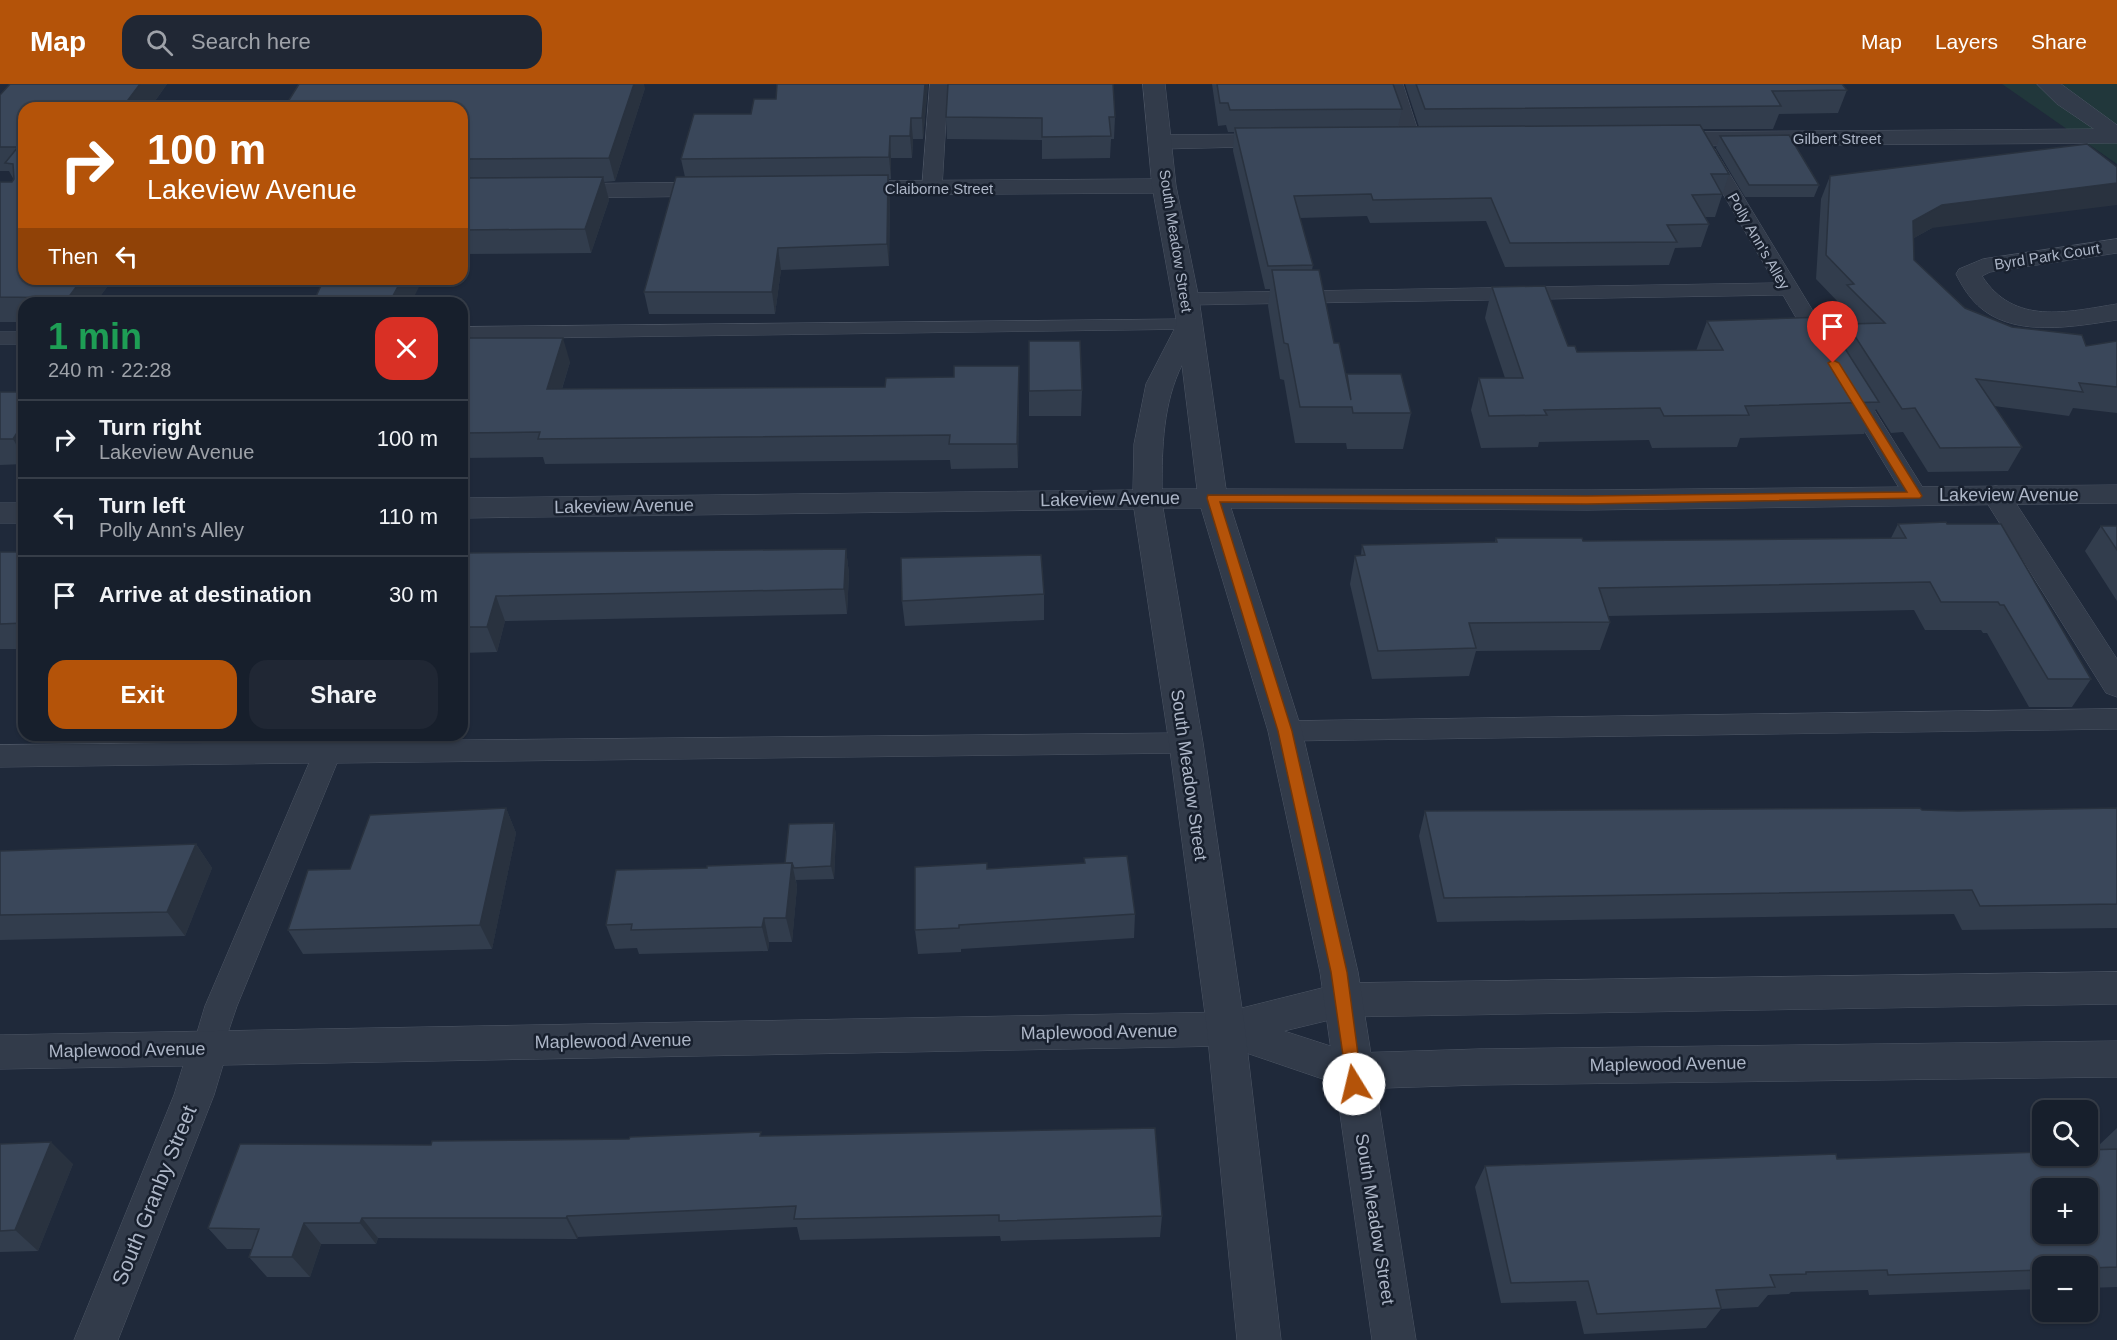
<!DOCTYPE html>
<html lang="en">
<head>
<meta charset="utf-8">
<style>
	body { margin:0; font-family:Arial,sans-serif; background:#202734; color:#f1f3f6; height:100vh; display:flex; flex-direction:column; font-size:22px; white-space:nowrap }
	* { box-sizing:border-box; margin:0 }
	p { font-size:20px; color:#9ea2a9 }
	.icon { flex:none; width:33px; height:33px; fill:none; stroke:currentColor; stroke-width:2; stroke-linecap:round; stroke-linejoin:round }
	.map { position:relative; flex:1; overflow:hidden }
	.panel { position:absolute; left:18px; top:213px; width:450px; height:444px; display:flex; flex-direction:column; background:#171f2c; border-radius:18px; box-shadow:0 2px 4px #0004,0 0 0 2px #363d48 }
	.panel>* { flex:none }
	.banner { position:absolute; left:18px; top:18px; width:450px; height:183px; border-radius:18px; box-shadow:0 2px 4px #0004,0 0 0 2px #363d48; background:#b45309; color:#fff; overflow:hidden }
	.tools { position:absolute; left:2032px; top:1016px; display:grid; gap:12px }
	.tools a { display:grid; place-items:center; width:66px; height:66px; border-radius:12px; background:#171f2c; box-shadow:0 2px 4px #0004,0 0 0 2px #363d48; font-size:30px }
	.pin { position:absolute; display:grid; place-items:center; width:51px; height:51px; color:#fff; margin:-62px -26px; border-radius:50% 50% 50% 0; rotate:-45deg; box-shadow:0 0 6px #0007 }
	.pin .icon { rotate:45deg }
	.me { position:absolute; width:66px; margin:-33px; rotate:351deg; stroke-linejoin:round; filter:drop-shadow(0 0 4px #0008) }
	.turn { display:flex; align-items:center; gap:21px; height:126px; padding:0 30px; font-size:27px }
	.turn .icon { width:78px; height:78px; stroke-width:2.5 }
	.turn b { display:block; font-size:42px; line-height:51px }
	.then { display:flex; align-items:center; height:57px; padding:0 30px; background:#0003; gap:12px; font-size:22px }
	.round { display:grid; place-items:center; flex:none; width:63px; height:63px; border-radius:18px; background:#202734 }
	.head { display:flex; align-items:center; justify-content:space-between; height:102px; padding:0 30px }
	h1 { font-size:36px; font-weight:700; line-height:45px; color:#1e9e55 }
	.button { display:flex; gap:12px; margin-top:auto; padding:12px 30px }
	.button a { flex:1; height:69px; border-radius:18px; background:#b45309; color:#fff; font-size:24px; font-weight:700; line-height:69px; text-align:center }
	.button a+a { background:#202734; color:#f1f3f6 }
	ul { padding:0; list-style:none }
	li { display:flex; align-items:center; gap:18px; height:78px; padding:0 30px; border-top:2px solid #363d48 }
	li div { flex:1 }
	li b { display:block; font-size:22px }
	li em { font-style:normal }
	header { display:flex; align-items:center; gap:36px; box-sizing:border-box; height:84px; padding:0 30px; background:#b45309; color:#fff }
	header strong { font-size:28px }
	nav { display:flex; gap:33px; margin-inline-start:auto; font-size:21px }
	.search { width:420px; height:54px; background:#202734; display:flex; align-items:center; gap:15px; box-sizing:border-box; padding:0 21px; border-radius:18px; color:#9ea2a9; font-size:22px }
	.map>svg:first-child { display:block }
	.green { fill:#21373b }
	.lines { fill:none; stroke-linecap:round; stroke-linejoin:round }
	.service-casing { stroke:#4d5665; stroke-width:1 }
	.minor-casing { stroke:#4d5665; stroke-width:1 }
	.tertiary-casing { stroke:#4d5665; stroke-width:1 }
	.service { fill:#323b4a; fill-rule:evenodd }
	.minor { fill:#323b4a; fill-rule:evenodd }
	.tertiary { fill:#323b4a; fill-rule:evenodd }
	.wall { fill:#323d4d }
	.shaded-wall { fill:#29323f }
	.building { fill:#3a475a; stroke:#29323f; stroke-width:1.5; fill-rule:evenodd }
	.route { fill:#b45309; stroke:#753606; stroke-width:1.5 }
	.labels { text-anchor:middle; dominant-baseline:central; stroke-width:5; stroke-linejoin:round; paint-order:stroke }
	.far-street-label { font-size:15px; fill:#adb6c7; stroke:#18202e }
	.street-label { font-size:18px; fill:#adb6c7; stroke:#18202e }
	.near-street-label { font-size:21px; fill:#adb6c7; stroke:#18202e }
</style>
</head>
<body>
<header>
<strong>Map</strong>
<div class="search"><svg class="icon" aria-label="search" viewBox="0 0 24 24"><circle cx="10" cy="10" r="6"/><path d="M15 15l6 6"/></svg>Search here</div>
<nav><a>Map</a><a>Layers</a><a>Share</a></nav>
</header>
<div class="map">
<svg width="2117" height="1256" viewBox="0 0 2117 1256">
	<rect width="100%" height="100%" fill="#1f293a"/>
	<!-- green -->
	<path class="green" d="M2002 0H2117V80Z"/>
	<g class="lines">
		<!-- service casing -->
		<g class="service-casing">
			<g id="service">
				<path d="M930 0H948L942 104 939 108H925L922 104Z"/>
				<path d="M1385 0H1403L1421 56 1418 60H1406L1403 56Z"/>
				<path d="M1708 63 1715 65 1717 69 1836 265 1833 270 1825 271 1817 270 1783 211 1186 221 1179 219 1176 215 1179 211 1186 209 1775 199 1699 69 1701 65Z"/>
				<path d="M1189 235 1196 237 1200 241 1196 245 462 255V243Z"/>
				<rect x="0" y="248" width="24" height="12"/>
				<path d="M1850 298 1858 300 1928 412 1924 417 1916 420 1908 417 1904 412 1839 305 1842 300Z"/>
				<path d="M2117 625V645L1285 657 1275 654 1271 647 1275 640 1285 637Z"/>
				<path d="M1186 649 1196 652 1200 659 1196 666 1186 669 337 679 237 922 219 975 208 979 197 975 192 965 205 922 309 679 0 683V661Z"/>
			</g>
		</g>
		<!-- minor casing -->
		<g class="minor-casing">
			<g id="minor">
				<path d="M2037 0H2061L2117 41V59L1664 62 1656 60 1653 55 1656 50 1664 48 2094 45 2057 20Z"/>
				<path d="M1279 50 1287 52 1290 57 1287 62 1161 65 1153 63 1150 58 1153 53 1161 51Z"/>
				<path d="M1164 95 1172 97 1176 102 1172 107 1164 109 845 111 837 109 833 104 837 99 845 97Z"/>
				<path d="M718 98 726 100 730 105 726 110 718 112 563 114 555 112 551 107 555 102 563 100Z"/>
				<path d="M2117 155V169L1990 188 1982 192C2014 242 2067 228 2117 220V236C2070 243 2005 256 1971 214 1965 207 1960 198 1956 190L1959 185 1983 175Z"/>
				<path d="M1996 402 2006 404 2117 575V613L2106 609 1982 411 1986 404Z"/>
				<path d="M2117 888V920L1342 933 1284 947 1352 969 1479 965 2117 957V993L1479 1001 1352 1005 1226 962 223 981 214 1011 118 1256H74L174 1011 183 982 0 985V951L1226 928 1342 899Z"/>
			</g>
		</g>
		<!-- tertiary casing -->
		<g class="tertiary-casing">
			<g id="tertiary">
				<path d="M1143 0H1165L1176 102 1199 215 1226 405 1587 406 2117 401V419L1587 426 1231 424 1302 647 1358 888 1416 1256H1372L1320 888 1268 647 1201 424H1163L1203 659 1245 945 1281 1256H1237L1207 945 1169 659 1134 425 462 434V414L1133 406 1134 360 1146 300 1177 240 1152 102ZM1182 281 1197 405H1162C1162 363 1163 319 1182 281Z"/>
				<rect x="0" y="419" width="24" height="20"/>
			</g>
		</g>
		<!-- service -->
		<use href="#service" class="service"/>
		<!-- minor -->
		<use href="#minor" class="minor"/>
		<!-- tertiary -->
		<use href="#tertiary" class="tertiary"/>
	</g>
	<!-- wall -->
	<g class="wall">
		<path d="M10 0H167L150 24H24V195H113L95 219H24V238H0V98H12L14 96 9 87H0V11Z"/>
		<path d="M777 0H928L923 55H913L912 74H891V95H889L890 114 889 182 781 186 775 230H649L644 208 685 93 681 75 751 30 776 15Z"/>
		<path d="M1212 0H1393L1402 25 1398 43H1419L1405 0H1842L1847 6 1838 29 1779 30 1773 45H1702L1729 90 1715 133H1705L1709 140 1701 163 1675 164 1669 181 1505 183 1486 137 1370 139 1367 132 1300 134 1313 181 1312 186 1334 259 1346 294 1347 290 1411 329 1403 365H1347L1346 359H1295L1284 296 1280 295 1268 222 1270 205H1265L1233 67 1234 48H1228L1226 41 1218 42Z"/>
		<path d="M645 4 615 97 604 98 609 116 591 169 462 170V24Z"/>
		<path d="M946 33H1115L1114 55H1111L1110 74 1042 75V56L947 55Z"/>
		<path d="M1720 52 1819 101 1814 113H1745L1716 64Z"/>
		<path d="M1830 92 1932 144 1914 154V176L1965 224 2012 243 2086 262 2117 257V329L2073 324 2069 332 1994 322 2022 363 2008 387 1928 388 1903 348 1891 349 1876 325 1864 350 1740 354 1737 363 1652 364 1649 356 1539 358 1538 363 1481 364 1471 326 1479 294H1505L1485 234 1492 203 1568 262 1577 268 1696 267 1707 237 1840 257 1847 240H1852L1838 225 1840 220 1816 195 1821 115Z"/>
		<path d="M462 254 570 278 562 305 885 303 954 293 1019 282V306L1018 384 951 385 950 376 545 380 543 373 462 374Z"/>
		<path d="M1082 306 1081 332H1029V307Z"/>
		<path d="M0 308H24V380L0 381Z"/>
		<path d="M1898 440H1947L2091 595 2072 623H2029L1987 549H1983L1981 546H1925L1914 526 1608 532 1610 538 1600 566 1476 567 1469 592 1372 595 1350 500 1355 472 1361 471 1362 461 1495 458 1496 454 1583 457 1891 454Z"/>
		<path d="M2101 442H2117V517L2085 467Z"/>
		<path d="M846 465 849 490 847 530 505 537 497 568 462 569V469Z"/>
		<rect x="0" y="468" width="24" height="97"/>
		<path d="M1044 510V536L905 542 902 517Z"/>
		<path d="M506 724 516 749 492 865 303 870 288 846 350 785Z"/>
		<path d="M2117 724V844L1962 846 1954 830 1437 838 1419 752 1425 727 1922 726 1958 727Z"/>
		<path d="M834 739 836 751 834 795 796 796 797 803 792 858H769L768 867 639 870 637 864 615 865 606 841 707 784 785 779Z"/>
		<path d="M196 760 212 784 185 852 0 856V767Z"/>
		<path d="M1084 774 1135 830 1134 854 961 865V868L918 870 915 846 987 785 1084 779Z"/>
		<path d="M2117 1044V1203L2088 1204V1182H2043V1205L1869 1211 1868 1206 1791 1208 1789 1210 1768 1211 1758 1223 1721 1225 1706 1244 1584 1250 1576 1217 1501 1219 1475 1103 1485 1082 1837 1075 2098 1066 2097 1063Z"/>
		<path d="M762 1052 1162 1132 1160 1153 1001 1157 1000 1152 800 1156 797 1143 578 1153 577 1155 378 1154 376 1160H321L310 1193H267L249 1173 252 1165H227L208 1144 431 1061Z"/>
		<path d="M0 1060 73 1080 38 1167 0 1168Z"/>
	</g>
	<!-- shaded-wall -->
	<g class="shaded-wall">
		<path d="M140 0H167L150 24H122Z"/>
		<path d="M634 0H644L645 4 615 97 609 74Z"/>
		<path d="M925 0H928L923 55 922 34Z"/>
		<path d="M911 34 913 55 912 74 910 52Z"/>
		<path d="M890 52 891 74V95L889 73Z"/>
		<path d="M888 91 890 114 889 182 887 160Z"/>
		<path d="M603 93 609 116 591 169 585 145Z"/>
		<path d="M2117 99V121L1932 144 1903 160 1913 137 1942 121Z"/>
		<path d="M778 164 781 186 775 230 772 208Z"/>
		<path d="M82 195H113L95 219H71L68 214Z"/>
		<path d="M402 195H423L411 219H389Z"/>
		<path d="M563 254 570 278 554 330 547 305Z"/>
		<path d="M1019 282V306L1018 384 1017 360Z"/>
		<path d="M24 338V374L13 355Z"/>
		<path d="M846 465 849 490 847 530 844 505Z"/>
		<path d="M496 512 505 537 497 568 487 543Z"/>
		<path d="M506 724 516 749 492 865 480 841Z"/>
		<path d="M834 739 836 751 834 795 831 782Z"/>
		<path d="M196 760 212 784 185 852 167 828Z"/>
		<path d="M792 779 797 803 792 858 786 834Z"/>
		<path d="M764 834 769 858 768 867 762 843Z"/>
		<path d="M51 1058 73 1080 38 1167 15 1146Z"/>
		<path d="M567 1132 578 1153 577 1155 566 1134Z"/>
		<path d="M362 1134 378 1154 376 1160 360 1139Z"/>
		<path d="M304 1139 321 1160 310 1193 292 1173Z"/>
	</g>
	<!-- building -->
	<g class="building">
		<path d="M10 0H140L122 24H24V195H82L68 214 0 213V98H12L14 95 13 80 5 79 18 63H0V11Z"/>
		<path d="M299 0H634L609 74 462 75V24H284Z"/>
		<path d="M777 0H925L922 34H911L910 52H890L889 73 681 75 694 30H751L754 15H776Z"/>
		<path d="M948 0H1113L1115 33H1109L1111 52 1042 53V34L946 33Z"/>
		<path d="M1217 0H1393L1402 25 1230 26 1228 19H1220Z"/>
		<path d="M1416 0H1842L1847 6 1772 7 1781 22 1425 25Z"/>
		<path d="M1700 41 1729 90H1711L1722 110 1692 111 1709 140 1667 141 1677 158 1510 159 1491 114 1373 116 1371 110 1294 112 1313 181 1268 182 1235 44Z"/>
		<path d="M1789 51 1819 101H1749L1720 52Z"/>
		<path d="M2087 60 2117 83V99L1942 121 1913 137 1914 176 1965 224 2012 243 2082 251 2086 262 2117 257V303L2079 299 2083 308 1976 295 2022 363 1940 364 1915 324 1902 325 1847 240 1885 239 1847 201 1854 200 1826 171 1830 92Z"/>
		<path d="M888 91 887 160 778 164 772 208H644L676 93Z"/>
		<path d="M603 93 585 145 462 146V94Z"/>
		<path d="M1272 186H1319L1334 259H1339L1351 316 1347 290H1401L1411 329H1353L1352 323H1300L1288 260 1284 259Z"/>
		<path d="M324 195H402L389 219H313Z"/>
		<path d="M1545 202 1568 262H1575L1577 268 1723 266 1707 237 1825 233 1879 318 1745 322 1749 331 1664 332 1660 324 1544 326 1547 331 1489 332 1479 294H1523L1492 203Z"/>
		<path d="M462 254H563L547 305 885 303 886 294 954 293V282H1019L1017 360H949L950 351 538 355 540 348 462 349Z"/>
		<path d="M1029 257H1080L1082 306 1029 307Z"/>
		<path d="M0 308H24V338L13 355H0Z"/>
		<path d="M1946 438 1947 440H2001L2091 595H2048L2004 521H2000L1998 518H1941L1930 498 1599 504 1610 538 1469 539 1476 564 1378 567 1355 472 1365 471 1362 461 1497 458 1496 454H1582L1583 457 1906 454 1898 440Z"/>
		<path d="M2101 442H2117V466Z"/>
		<path d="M846 465 844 505 496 512 487 543H462V469Z"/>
		<path d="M0 468H24V539L0 540Z"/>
		<path d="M1041 471 1044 510 902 517 901 474Z"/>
		<path d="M506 724 480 841 288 846 308 786 350 785 370 731Z"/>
		<path d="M1920 724 1922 726 1958 727 2117 724V820L1980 822 1972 806 1444 814 1425 727Z"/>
		<path d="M834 739 831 782 794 784 792 779H785L789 740Z"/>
		<path d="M196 760 167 828 0 831V767Z"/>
		<path d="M1127 772 1135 830 959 841V844L915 846V783L987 779V785L1085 779 1084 774Z"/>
		<path d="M792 779 786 834H764L762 843 631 846 632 840 606 841 616 786 707 784V782Z"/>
		<path d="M1155 1044 1162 1132 999 1137V1131L794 1135 796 1122 567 1132 566 1134H362L360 1139H304L292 1173H249L259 1145 208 1144 240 1060 431 1061 432 1057 629 1055 630 1053 761 1048 760 1052Z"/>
		<path d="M51 1058 15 1146 0 1147V1060Z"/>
		<path d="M2117 1065V1183L2088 1184V1182H2043V1186L1888 1191 1887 1186 1806 1188V1190L1770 1191 1775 1203 1716 1206 1721 1224 1597 1230 1588 1197 1511 1199 1485 1082 1836 1070 1837 1075 2043 1068V1071H2088V1066ZM2043 1104H2088V1149H2043Z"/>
	</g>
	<!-- route -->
	<path class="route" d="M1833 276 1839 279 1922 412 1920 414 1587 420 1220 418 1292 647 1347 888 1362 1000 1360 1006 1354 1008 1348 1006 1331 888 1278 647 1207 414 1208 411 1587 412 1907 408 1828 279Z"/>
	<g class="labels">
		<!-- far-street labels -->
		<g class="far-street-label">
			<text x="1837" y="54">Gilbert Street</text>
			<text x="939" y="104">Claiborne Street</text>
			<text transform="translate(1176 157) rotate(81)">South Meadow Street</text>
			<text transform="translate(1759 157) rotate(60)">Polly Ann's Alley</text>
			<text transform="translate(2047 172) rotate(-9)">Byrd Park Court</text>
		</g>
		<!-- street labels -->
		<g class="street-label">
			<text x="2009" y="411">Lakeview Avenue</text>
			<text transform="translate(1110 415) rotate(-1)">Lakeview Avenue</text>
			<text transform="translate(624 422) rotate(-1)">Lakeview Avenue</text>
			<text transform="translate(1189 691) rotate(82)">South Meadow Street</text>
			<text transform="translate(1099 948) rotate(-1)">Maplewood Avenue</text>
			<text transform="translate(613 957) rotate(-1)">Maplewood Avenue</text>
			<text transform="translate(127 966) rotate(-1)">Maplewood Avenue</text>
			<text transform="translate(1668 980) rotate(-1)">Maplewood Avenue</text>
			<text transform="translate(1375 1135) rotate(81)">South Meadow Street</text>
		</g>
		<!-- near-street labels -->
		<g class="near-street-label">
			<text transform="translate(154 1111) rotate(-68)">South Granby Street</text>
		</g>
	</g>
</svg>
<div class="tools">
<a><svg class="icon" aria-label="search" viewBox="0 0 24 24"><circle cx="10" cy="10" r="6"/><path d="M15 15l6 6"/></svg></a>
<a>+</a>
<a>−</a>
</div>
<div class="pin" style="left:1833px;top:279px;background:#d93025"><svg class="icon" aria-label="arrive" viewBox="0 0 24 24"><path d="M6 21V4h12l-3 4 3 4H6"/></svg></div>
<svg class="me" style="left:1354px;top:1000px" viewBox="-20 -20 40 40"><circle r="19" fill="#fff"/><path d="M0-13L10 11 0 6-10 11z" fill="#b45309"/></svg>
<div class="banner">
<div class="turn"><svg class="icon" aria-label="right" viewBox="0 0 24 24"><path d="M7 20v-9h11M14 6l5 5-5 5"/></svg><div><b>100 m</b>Lakeview Avenue</div></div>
<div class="then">Then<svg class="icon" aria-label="left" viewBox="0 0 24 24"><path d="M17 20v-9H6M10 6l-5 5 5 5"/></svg></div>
</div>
<section class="panel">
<div class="head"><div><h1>1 min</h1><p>240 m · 22:28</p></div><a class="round" style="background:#d93025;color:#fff"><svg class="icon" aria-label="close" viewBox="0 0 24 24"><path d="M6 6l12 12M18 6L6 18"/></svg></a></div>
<ul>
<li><svg class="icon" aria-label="right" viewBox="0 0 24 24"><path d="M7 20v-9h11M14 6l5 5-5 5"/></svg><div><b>Turn right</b><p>Lakeview Avenue</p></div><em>100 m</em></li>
<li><svg class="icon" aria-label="left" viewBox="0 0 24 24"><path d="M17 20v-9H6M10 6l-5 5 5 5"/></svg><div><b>Turn left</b><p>Polly Ann's Alley</p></div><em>110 m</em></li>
<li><svg class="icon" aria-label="arrive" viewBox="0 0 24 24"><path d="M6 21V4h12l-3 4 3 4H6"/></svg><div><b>Arrive at destination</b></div><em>30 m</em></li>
</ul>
<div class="button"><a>Exit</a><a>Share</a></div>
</section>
</div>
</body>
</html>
